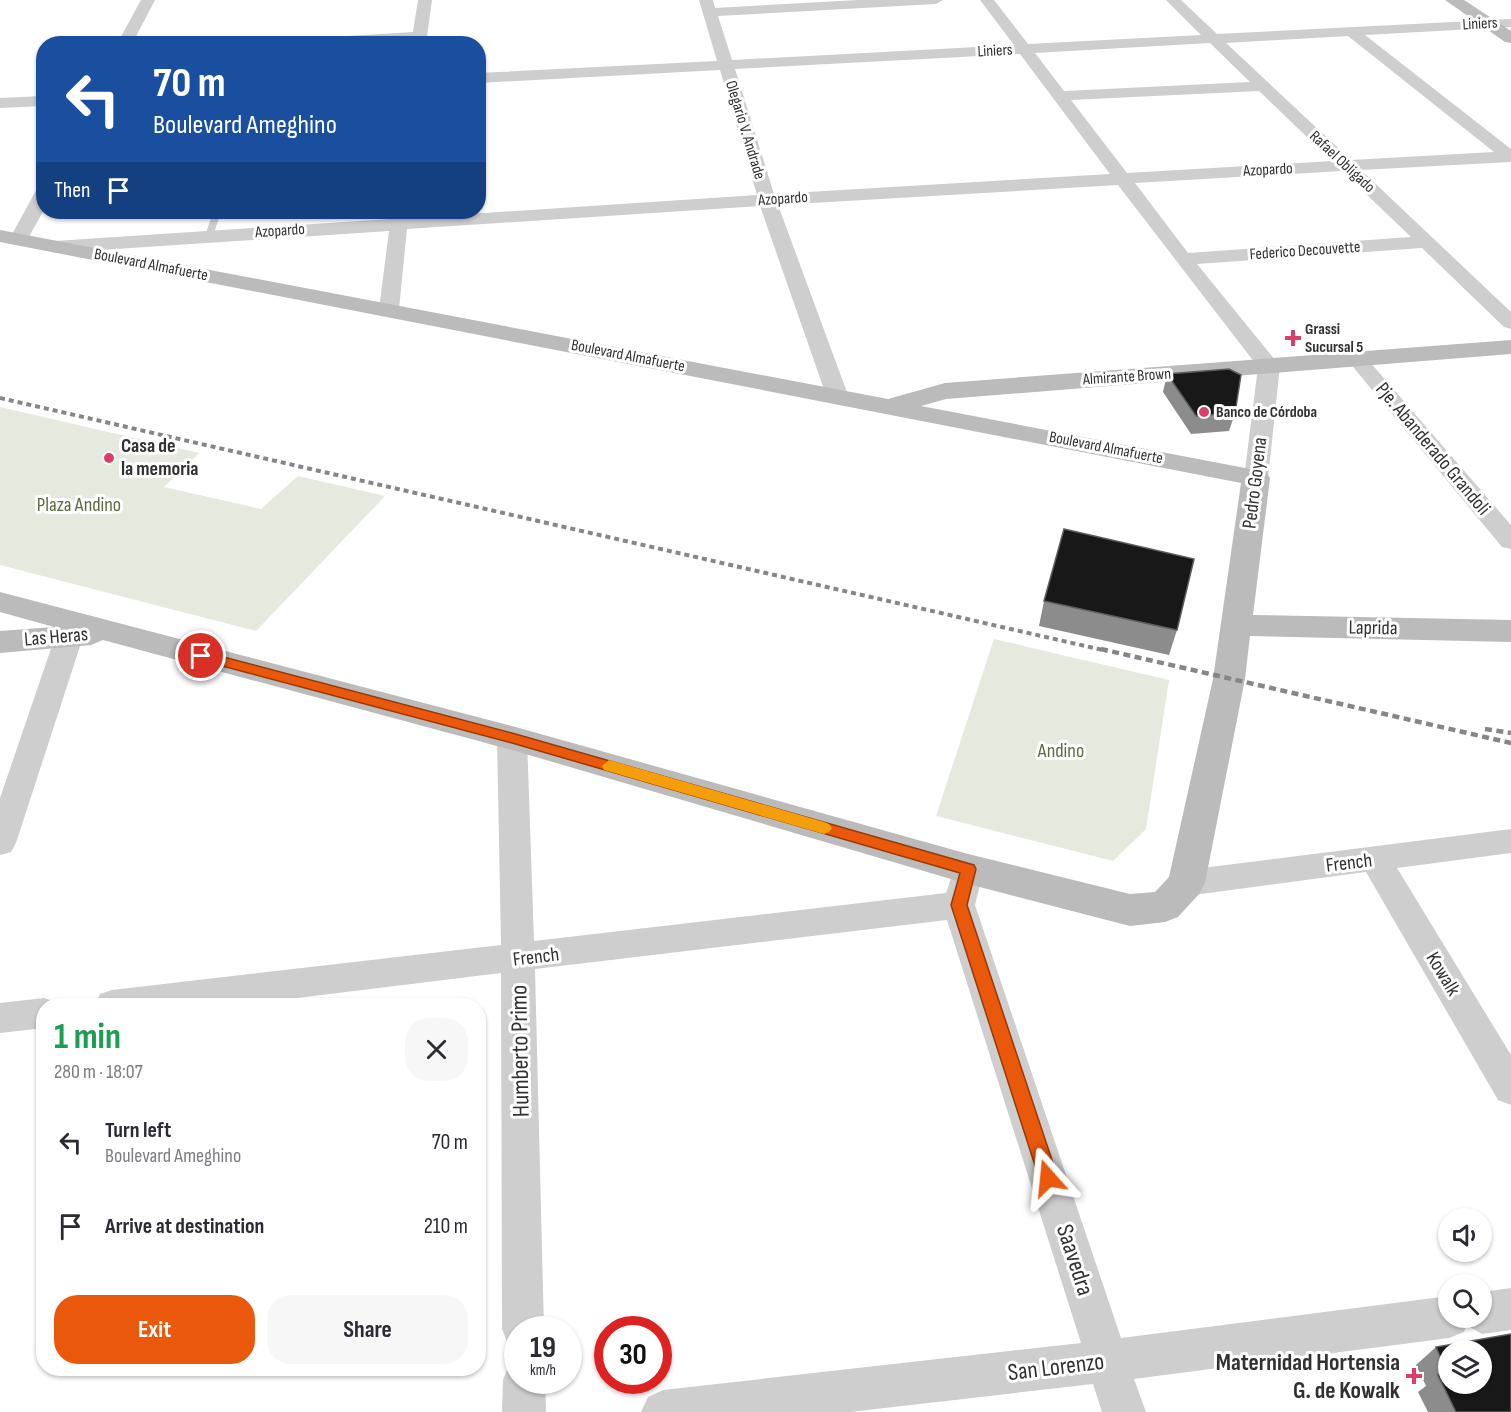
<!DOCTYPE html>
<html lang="en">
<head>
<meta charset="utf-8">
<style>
	body { margin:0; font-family:"Sofia Sans Condensed",sans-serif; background:#f7f7f7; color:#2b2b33; height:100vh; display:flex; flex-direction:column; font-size:22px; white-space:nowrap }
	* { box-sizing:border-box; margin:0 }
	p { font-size:20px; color:#7c7c81 }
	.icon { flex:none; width:33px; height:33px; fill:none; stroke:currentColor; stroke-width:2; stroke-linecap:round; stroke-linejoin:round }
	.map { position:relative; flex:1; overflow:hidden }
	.sheet { position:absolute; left:36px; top:998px; width:450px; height:378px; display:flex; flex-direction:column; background:#fff; border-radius:24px; box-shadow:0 2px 4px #0004 }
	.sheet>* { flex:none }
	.banner { position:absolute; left:36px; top:36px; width:450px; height:183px; border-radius:24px; box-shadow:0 2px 4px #0004; background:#1a4fa0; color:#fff; overflow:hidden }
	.controls { position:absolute; left:1438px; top:1208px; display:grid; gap:12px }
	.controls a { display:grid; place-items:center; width:54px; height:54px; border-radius:50%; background:#fff; box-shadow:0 2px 4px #0004; font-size:30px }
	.speed { position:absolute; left:504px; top:1316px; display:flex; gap:12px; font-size:30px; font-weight:700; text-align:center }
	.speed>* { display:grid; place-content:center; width:78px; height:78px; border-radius:50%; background:#fff; box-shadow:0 2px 4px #0004; line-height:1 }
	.speed small { font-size:15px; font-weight:400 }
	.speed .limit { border:9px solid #d22; background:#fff; color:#111 }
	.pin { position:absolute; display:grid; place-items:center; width:51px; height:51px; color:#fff; margin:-26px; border:3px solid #fff; border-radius:50%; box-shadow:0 2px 6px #0007 }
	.me { position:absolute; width:66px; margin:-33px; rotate:342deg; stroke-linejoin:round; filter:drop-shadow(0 0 4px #0008) }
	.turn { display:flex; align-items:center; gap:21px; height:126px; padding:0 18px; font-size:27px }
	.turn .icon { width:78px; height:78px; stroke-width:2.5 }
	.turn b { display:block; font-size:42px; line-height:51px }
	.then { display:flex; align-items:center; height:57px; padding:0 18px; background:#0003; gap:12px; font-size:22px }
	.round { display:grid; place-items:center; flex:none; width:63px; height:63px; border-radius:24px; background:#f7f7f7 }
	.overview { display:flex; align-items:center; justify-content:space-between; height:102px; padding:0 18px }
	h1 { font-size:36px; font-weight:700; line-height:45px; color:#1e9e55 }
	.primary-button { display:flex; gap:12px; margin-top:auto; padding:12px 18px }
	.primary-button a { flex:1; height:69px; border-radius:24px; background:#ea580c; color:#fff; font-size:24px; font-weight:700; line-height:69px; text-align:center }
	.primary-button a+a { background:#f7f7f7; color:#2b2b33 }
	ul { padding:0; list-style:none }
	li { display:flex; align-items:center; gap:18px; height:84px; padding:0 18px }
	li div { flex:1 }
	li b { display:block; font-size:22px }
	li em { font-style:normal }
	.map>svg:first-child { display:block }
	.green { fill:#e6e9dd }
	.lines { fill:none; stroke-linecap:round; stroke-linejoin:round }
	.service { fill:#cecece; fill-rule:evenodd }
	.minor { fill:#cecece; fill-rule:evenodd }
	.secondary { fill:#bbb; fill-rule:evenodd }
	.rail-far1 { stroke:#868686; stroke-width:4; stroke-dasharray:5 4; stroke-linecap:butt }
	.rail { stroke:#868686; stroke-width:4.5; stroke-dasharray:7 4.5; stroke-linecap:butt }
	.wall { fill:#8c8c8c }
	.building { fill:#181818; stroke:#5d5d5d; stroke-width:1.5; fill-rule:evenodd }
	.route { fill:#ea580c; stroke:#983908; stroke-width:1.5 }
	.slow { fill:#f59e0b }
	.poi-dot { fill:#db3f69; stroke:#fff; stroke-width:2 }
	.labels { text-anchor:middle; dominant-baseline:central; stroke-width:6; stroke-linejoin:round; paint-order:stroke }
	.far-street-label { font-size:16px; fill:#313131; stroke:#fff }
	.far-poi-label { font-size:16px; font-weight:bold; fill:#313131; stroke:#fff; text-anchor:start }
	.poi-label { font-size:20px; font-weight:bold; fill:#313131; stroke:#fff; text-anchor:start }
	.street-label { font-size:20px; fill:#313131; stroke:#fff }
	.park-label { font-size:20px; fill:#5c6a40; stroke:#fff }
	.near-street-label { font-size:24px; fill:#313131; stroke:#fff }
	.near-poi-label { font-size:24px; font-weight:bold; fill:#313131; stroke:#fff; text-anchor:end }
</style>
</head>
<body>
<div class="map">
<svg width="1511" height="1412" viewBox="0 0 1511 1412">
	<rect width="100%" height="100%" fill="#fff"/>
	<!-- green -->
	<g class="green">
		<path d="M0 407 199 453 164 487 261 509 298 476 385 496 256 631 0 565Z"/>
		<path d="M994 639 1169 680 1146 829 1113 861 936 816Z"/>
	</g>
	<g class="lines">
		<!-- service -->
		<path class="service" d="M213 212H221L213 236 209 239 205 236Z"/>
		<!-- minor -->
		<g class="minor">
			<path d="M141 0H155L132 44H117Z"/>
			<path d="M418 0H432L426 44H412V41L276 44 283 40 413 32Z"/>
			<path d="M699 0H713L715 8 858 0H943L936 4 718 16 732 60 1014 45 980 0H994L1028 44 1201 35 1166 0H1181L1217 34 1511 19V27L1365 35 1511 149V162L1361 170 1511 312V329L1504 327 1422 248 1197 264 1280 366 1268 478 1264 483 1256 485 1248 483 1244 478 1258 367 1118 185 778 205 848 395 845 400 837 402 829 400 826 395 760 206 407 229 399 309 396 313H382L379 309 389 231 55 253 48 251 46 247 48 243 55 241 390 219 391 212H409L408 218 757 195 720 70 478 83V73L717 61ZM1348 36 1494 152 1351 160 1226 43ZM1210 43 1250 82 1064 91 1035 53ZM1020 54 1110 174 774 194 735 69ZM1259 91 1332 161 1127 173 1071 100ZM1342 171 1411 237 1188 253 1135 183Z"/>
			<path d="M44 96V106L0 108V98Z"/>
			<path d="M44 187V210L27 240 25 244H11L9 240 35 192 38 188Z"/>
			<path d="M1356 352 1363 354 1511 525V549L1502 547 1349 362 1345 358 1349 354Z"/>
			<path d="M69 628 79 630 83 637 16 843 11 852 0 855V798L55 637 59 630Z"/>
			<path d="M512 727 522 730 527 738 534 941 946 893 957 860 968 856 979 860 984 869 975 905 1121 1338 1449 1296V1317H1482V1292L1511 1288V1330L1482 1334 1466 1325 1464 1332 1449 1338 1134 1379 1146 1412H1102L1093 1384 850 1412H641L648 1397 663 1390 1081 1343 947 920 535 969 544 1329H518V1348L508 1344 502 1329 501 973 239 1005H95L100 994 112 990 501 945 497 738 502 730Z"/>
			<path d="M1511 829V853L1397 868 1511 1055V1105L1498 1100 1366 872 1186 896 1175 892 1170 883 1175 874 1186 870Z"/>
			<path d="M44 998 56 1002 58 1005H44V1028L0 1033V1003Z"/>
			<path d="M518 1361V1380H545L546 1412H502L503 1380 509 1365Z"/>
		</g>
		<!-- secondary -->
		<g class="secondary">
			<path d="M1445 0H1464L1511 31V43L1505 42Z"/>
			<path d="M0 230 888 399 945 383 1511 340V354L946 399 921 406 1266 472 1270 478 1253 615 1511 620V642L1250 636 1245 679 1205 883 1199 894 1178 917 1165 922 1130 926 968 884 512 750 103 640 91 645 0 653V631L54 627 0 612V592L512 726 968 854 1130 894 1155 892 1169 877 1213 679 1241 483 0 242Z"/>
		</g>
		<!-- rail-far1 -->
		<path class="rail-far1" d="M0 398 1107 651"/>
		<!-- rail -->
		<g class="rail">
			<path d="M1101 649 1511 743"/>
			<path d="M1485 729 1511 733"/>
		</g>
	</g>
	<!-- wall -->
	<g class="wall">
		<path d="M1167 374 1235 413 1229 431 1191 434 1163 392Z"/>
		<path d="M1044 601 1177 630 1169 655 1039 626Z"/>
		<path d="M1436 1347 1511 1412H1428L1418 1392 1426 1386 1416 1365Z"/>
	</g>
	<!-- building -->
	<g class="building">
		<path d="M1229 369 1241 375 1235 413 1196 416 1167 374Z"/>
		<path d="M1064 529 1194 559 1177 630 1044 601Z"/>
		<path d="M1511 1334V1412H1456L1438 1375 1448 1374 1436 1347ZM1449 1350H1482V1383H1449Z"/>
	</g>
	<!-- route -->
	<path class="route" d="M201 651 512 733 974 865 976 869 967 905 1058 1178 1055 1185 1048 1187 1042 1185 1039 1178 951 905 960 873 512 743 196 659 194 656Z"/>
	<!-- slow -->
	<path class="slow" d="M609 760 824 822 829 824 832 828 829 832 824 834 604 770 602 766Z"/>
	<!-- markers -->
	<g class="poi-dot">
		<path d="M1290 329h6v6h6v6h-6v6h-6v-6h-6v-6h6z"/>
		<circle cx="1204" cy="412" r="6"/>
		<circle cx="109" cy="458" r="6"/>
		<path d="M1411 1367h6v6h6v6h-6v6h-6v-6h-6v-6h6z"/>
	</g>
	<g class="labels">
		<!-- far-street labels -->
		<g class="far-street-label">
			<text transform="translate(1480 24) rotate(-3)">Liniers</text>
			<text transform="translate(995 51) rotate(-3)">Liniers</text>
			<text transform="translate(745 130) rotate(73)">Olegario V. Andrade</text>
			<text transform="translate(1342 162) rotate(43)">Rafael Obligado</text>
			<text transform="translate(1268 170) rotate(-3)">Azopardo</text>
			<text transform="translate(783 199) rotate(-4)">Azopardo</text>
			<text transform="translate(280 231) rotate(-4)">Azopardo</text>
			<text transform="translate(1305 251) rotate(-4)">Federico Decouvette</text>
			<text transform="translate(151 265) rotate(11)">Boulevard Almafuerte</text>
			<text transform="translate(628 356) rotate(11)">Boulevard Almafuerte</text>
			<text transform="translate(1127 377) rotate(-4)">Almirante Brown</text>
			<text transform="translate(1106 448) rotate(11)">Boulevard Almafuerte</text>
		</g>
		<!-- far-poi labels -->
		<g class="far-poi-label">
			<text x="1305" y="329">Grassi<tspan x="1305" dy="18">Sucursal 5</tspan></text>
			<text x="1216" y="412">Banco de Córdoba</text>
		</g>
		<!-- poi labels -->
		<g class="poi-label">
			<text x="121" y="446">Casa de<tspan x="121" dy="23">la memoria</tspan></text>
		</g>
		<!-- street labels -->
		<g class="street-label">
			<text transform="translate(1433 449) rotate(50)">Pje. Abanderado Grandoli</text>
			<text transform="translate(1255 483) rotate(-83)">Pedro Goyena</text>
			<text transform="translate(1373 628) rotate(1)">Laprida</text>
			<text transform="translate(56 637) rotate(-5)">Las Heras</text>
			<text transform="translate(1349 863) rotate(-7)">French</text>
			<text transform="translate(536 957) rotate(-7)">French</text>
			<text transform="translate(1443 974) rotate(59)">Kowalk</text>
		</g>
		<!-- park labels -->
		<g class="park-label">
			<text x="79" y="505">Plaza Andino</text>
			<text x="1061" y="751">Andino</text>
		</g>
		<!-- near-street labels -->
		<g class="near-street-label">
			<text transform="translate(520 1051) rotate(-91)">Humberto Primo</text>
			<text transform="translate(1075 1260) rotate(72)">Saavedra</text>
			<text transform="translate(1056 1367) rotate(-7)">San Lorenzo</text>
		</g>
		<!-- near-poi labels -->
		<g class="near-poi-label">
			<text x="1400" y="1362">Maternidad Hortensia<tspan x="1400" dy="28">G. de Kowalk</tspan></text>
		</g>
	</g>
</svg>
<div class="controls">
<a><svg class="icon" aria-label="sound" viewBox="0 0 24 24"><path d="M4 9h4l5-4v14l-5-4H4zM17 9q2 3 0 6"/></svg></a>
<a><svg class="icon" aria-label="search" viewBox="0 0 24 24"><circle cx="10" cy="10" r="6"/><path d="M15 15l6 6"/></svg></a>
<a><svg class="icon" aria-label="layers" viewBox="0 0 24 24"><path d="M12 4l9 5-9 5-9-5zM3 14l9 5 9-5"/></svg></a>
</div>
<div class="speed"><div>19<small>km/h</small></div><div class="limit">30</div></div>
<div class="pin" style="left:201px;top:656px;background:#d93025"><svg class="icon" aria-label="arrive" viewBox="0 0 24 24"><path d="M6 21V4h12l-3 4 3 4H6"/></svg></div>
<svg class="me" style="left:1048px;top:1178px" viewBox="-20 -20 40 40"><path d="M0-17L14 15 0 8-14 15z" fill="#ea580c" stroke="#fff" stroke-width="4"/></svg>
<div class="banner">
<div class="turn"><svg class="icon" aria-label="left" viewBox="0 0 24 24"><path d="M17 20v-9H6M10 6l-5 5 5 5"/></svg><div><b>70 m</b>Boulevard Ameghino</div></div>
<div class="then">Then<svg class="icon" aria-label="arrive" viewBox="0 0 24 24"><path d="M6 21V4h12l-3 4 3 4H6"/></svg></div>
</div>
<section class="sheet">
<div class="overview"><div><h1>1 min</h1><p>280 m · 18:07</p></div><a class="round"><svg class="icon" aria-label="close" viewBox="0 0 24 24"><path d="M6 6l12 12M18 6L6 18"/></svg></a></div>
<ul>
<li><svg class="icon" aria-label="left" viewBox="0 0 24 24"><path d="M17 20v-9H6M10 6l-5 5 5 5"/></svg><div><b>Turn left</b><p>Boulevard Ameghino</p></div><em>70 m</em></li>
<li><svg class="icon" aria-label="arrive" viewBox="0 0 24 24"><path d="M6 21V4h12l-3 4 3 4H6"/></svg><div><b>Arrive at destination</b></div><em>210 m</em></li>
</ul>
<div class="primary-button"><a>Exit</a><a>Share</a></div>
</section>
</div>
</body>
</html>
